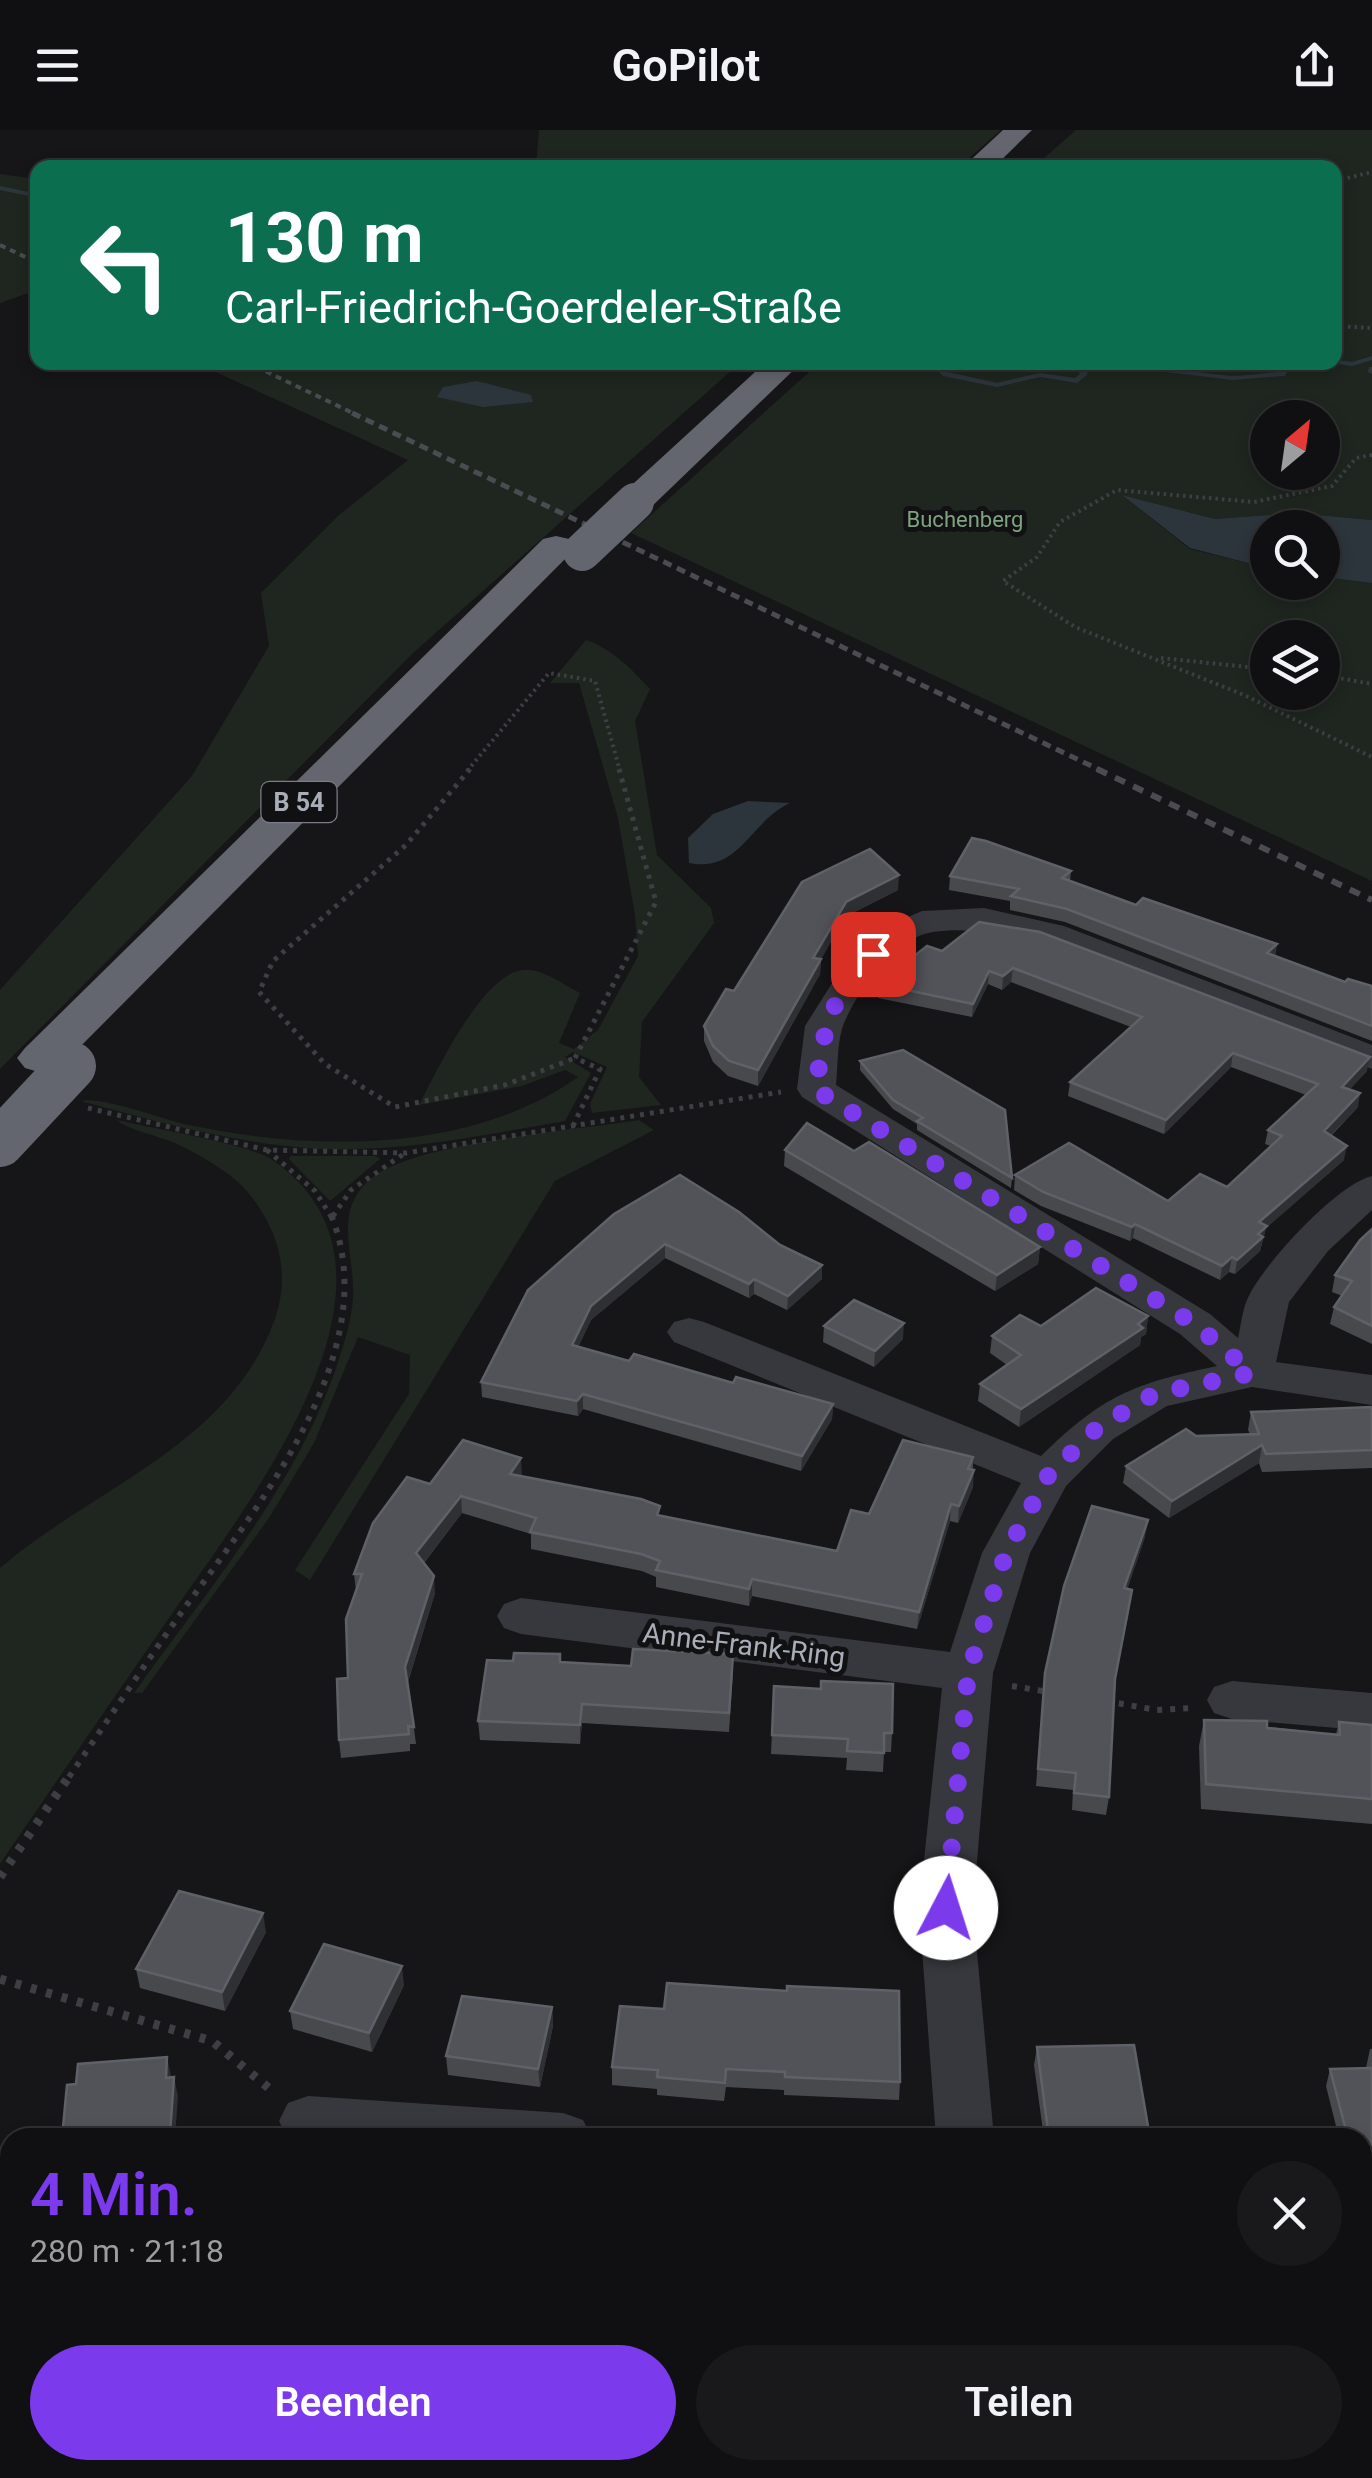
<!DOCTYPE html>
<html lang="de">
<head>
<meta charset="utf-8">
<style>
	body { margin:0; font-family:Roboto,sans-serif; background:#19191b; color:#f1f3f6; height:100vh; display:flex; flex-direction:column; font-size:38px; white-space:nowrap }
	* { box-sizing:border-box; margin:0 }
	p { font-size:32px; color:#9c9d9f }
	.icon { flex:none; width:55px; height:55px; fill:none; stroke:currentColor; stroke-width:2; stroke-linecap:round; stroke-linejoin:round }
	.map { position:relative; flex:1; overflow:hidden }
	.details { position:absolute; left:0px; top:1998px; width:1372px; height:352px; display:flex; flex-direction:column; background:#101012; border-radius:30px 30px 0 0; box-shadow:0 5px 15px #0003,0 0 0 2px #303032 }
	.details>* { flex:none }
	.hud { position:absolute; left:30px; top:30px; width:1312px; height:210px; border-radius:20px; box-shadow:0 5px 15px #0003,0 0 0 2px #303032; background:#0b6e4f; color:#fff; overflow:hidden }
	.needle { width:65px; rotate:29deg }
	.buttons { position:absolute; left:1250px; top:270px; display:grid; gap:20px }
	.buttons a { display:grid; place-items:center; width:90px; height:90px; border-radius:50%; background:#101012; box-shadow:0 5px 15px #0003,0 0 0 2px #303032; font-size:50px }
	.pin { position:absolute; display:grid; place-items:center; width:85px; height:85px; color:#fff; margin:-42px; border-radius:20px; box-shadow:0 5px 15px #0006 }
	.me { position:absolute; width:110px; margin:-55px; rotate:5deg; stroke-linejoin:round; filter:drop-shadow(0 0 8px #0008) }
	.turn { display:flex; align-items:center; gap:35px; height:210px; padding:0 30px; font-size:45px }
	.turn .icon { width:130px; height:130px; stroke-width:2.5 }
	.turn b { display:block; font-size:70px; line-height:85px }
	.round { display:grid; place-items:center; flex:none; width:105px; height:105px; border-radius:52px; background:#19191b }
	.head { display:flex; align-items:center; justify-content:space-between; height:170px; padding:0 30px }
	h1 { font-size:60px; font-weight:600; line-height:75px; color:#7c3aed }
	.button { display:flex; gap:20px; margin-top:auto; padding:20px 30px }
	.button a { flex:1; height:115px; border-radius:60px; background:#7c3aed; color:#fff; font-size:40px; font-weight:600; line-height:115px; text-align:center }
	.button a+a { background:#19191b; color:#f1f3f6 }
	header { display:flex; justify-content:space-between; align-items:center; height:130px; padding:0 30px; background:#101012; font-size:45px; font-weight:600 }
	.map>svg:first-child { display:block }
	.green { fill:#1e261f; fill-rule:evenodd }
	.water { fill:#2c353c }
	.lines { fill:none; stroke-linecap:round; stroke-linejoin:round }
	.stream { fill:#2c353c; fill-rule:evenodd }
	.path-far3 { stroke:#3d3f44; stroke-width:4; stroke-dasharray:2.5 4; stroke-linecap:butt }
	.path-far2 { stroke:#3d3f44; stroke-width:5; stroke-dasharray:4 6; stroke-linecap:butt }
	.path-far1 { stroke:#3d3f44; stroke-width:6; stroke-dasharray:5 8; stroke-linecap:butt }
	.path { stroke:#3d3f44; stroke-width:9; stroke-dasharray:6 10; stroke-linecap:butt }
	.street { fill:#37383d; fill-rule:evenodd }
	.highway { fill:#63666e; fill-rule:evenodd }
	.rail-far2 { stroke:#4a4c52; stroke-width:4; stroke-dasharray:6 5; stroke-linecap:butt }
	.rail-far1 { stroke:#4a4c52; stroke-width:5; stroke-dasharray:9 6; stroke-linecap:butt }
	.rail { stroke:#4a4c52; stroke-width:6; stroke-dasharray:11 9; stroke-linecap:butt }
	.highway-bridge-far1 { stroke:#63666e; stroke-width:38 }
	.highway-bridge { stroke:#63666e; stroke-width:48 }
	.wall { fill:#47494d }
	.shaded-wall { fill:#2f3033 }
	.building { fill:#525359; stroke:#5f6168; stroke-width:2.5 }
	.route { stroke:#7c3aed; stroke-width:18; stroke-dasharray:0 32.4 }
	.labels { text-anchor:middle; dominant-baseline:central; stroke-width:10; stroke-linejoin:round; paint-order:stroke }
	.far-park-label { font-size:22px; fill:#7fa381; stroke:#111113 }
	.shield { fill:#111113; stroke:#7b7e86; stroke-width:2.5 }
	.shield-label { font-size:25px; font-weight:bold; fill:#a8adb8 }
	.street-label { font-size:28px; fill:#a8adb8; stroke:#111113 }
</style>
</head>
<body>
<header><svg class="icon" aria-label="menu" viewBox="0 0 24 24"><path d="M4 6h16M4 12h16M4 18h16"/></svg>GoPilot<svg class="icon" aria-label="share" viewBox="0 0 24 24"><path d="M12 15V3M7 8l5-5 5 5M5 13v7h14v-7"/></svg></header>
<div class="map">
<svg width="1372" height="2348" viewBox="0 0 1372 2348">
	<rect width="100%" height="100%" fill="#161618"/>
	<!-- green -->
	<g class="green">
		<path d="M539 0H1001L959 37H536Z"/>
		<path d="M1076 0H1372V390L1295 383 1215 389 1122 365 1190 419 1267 438 1268 452H1322L1323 447 1372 453V751L631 403 819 233 1335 232V38L1034 37ZM1268 288H1322V342H1268ZM1268 508H1322V562H1268Z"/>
		<path d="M0 44 37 49 32 53 38 55 37 160 0 173Z"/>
		<path d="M196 233H740L413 523 0 939V860L192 646 269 516 261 463 339 385 408 330Z"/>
		<path d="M586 510C613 519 631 539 650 559L635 591 657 725 711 778 714 793 642 892 639 947 661 975 592 983 590 974 607 937 573 922 565 927 591 943 565 991C479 1006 393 1024 306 1018 229 1012 155 991 81 971 101 966 159 988 184 994 309 1021 468 1025 578 947L565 940 522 956 419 975C437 941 481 846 522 840 541 837 564 855 580 863L559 913 574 919 598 900 638 826 635 785 618 688 579 553H550Z"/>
		<path d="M117 990C150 998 248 1014 271 1029 438 1142 241 1382 167 1491 111 1572 55 1653 0 1734V1438C93 1358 226 1317 273 1194 291 1148 281 1105 251 1066 234 1044 202 1026 177 1014 160 1006 125 999 117 990Z"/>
		<path d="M639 990 654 1000 555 1051 310 1450 295 1440 409 1264 410 1225 358 1207 314 1313 269 1388 142 1563H134C210 1456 300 1353 340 1226 346 1208 352 1186 353 1167 355 1122 331 1080 373 1047 418 1012 577 1000 639 990Z"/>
		<path d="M291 1026H376L380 1029 330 1071 289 1029Z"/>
	</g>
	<!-- water -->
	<g class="water">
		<path d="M477 251 531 265 533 272 483 277 437 267 443 257Z"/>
		<path d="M1122 365 1215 389 1295 383 1372 390V453L1323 447 1322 398H1268L1267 438 1190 418Z"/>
		<path d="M748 671 790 673C750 691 740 743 689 733L688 708 713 684Z"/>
	</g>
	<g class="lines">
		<!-- stream -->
		<g class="stream">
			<path d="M0 56 38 64V68L0 60Z"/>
			<path d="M1372 226V230L1352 236 1325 232H1335V230L1352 232Z"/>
			<path d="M939 232H947L945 239 948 242 997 253 1040 243 1075 248 1080 244 1076 236C1109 222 1193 244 1232 246 1248 246 1264 243 1279 242L1281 238 1277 232H1284L1289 238 1285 246H1282L1233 250 1099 234 1084 237 1088 244 1077 253 1040 247 997 257 943 246 937 240Z"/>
			<path d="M1369 237H1372V244L1368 242Z"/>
		</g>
		<!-- path-far3 -->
		<g class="path-far3">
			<path d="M1335 51 1372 42"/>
			<path d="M1335 196 1372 198"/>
			<path d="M1372 325 1356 328 1332 356 1254 372 1117 360 1060 392 1037 427 1003 451 1075 497 1244 565 1372 627"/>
			<path d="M1161 528 1268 539"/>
			<path d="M1322 545 1372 554"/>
			<path d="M467 641 549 543 595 551 620 641"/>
		</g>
		<!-- path-far2 -->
		<g class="path-far2">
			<path d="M470 639 406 715 273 831 259 862 325 934 395 977 505 955 575 928"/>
			<path d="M575 928 656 772 619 639"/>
			<path d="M88 978 267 1020 406 1023 781 962"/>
			<path d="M573 996 600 939 575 928"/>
			<path d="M267 1020 315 1061 332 1088"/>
			<path d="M333 1086 351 1060 405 1023"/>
		</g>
		<!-- path-far1 -->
		<g class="path-far1">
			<path d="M1012 1556 1049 1562"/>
			<path d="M1106 1571 1156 1580 1193 1578"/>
			<path d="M69 1647C106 1593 143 1537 181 1483 255 1380 387 1221 331 1085"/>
		</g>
		<!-- path -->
		<g class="path">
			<path d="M0 1747 70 1645"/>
			<path d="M0 1849 212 1911 276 1964"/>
		</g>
		<!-- street -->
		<g class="street">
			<path d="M984 778 1064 796 1372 915V939L1040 812C1004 804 970 797 933 802 893 808 859 859 844 893 837 910 838 936 836 955L1210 1184 1238 1208C1241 1196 1242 1181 1247 1170 1261 1136 1337 1054 1372 1046V1080L1328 1121 1289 1172 1276 1232 1372 1245V1275L1252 1257 1167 1276 1113 1309 1066 1356 1030 1423 993 1543 973 1778 994 2008H936L919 1778 942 1558 521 1504 504 1498 497 1486 504 1474 521 1468 950 1522 982 1423 1021 1353 674 1212 667 1202 674 1192 689 1188 704 1192 1041 1326C1104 1265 1132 1254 1217 1236L1180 1204 802 967 797 959 805 896 846 831 875 801 922 781Z"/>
			<path d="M1232 1551 1372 1563V1601L1232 1589 1214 1583 1207 1570 1214 1557Z"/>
			<path d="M308 1966 563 1983 583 1990 592 2008H287L279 1991 288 1973Z"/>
			<path d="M978 2340H1042L1043 2348H979Z"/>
		</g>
		<!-- highway -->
		<g class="highway">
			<path d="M1003 0H1032L993 38H962Z"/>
			<path d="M766 232H802L648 380H622L617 372 622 364Z"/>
			<path d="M556 406 569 409 574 417 569 425 59 938 42 943 25 938 17 928 25 918 543 409Z"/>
		</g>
		<!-- rail-far2 -->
		<g class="rail-far2">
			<path d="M0 115 38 133"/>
			<path d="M246 232 357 285"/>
		</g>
		<!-- rail-far1 -->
		<path class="rail-far1" d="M352 283 1102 641"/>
		<!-- rail -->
		<path class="rail" d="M1097 639 1372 770"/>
		<!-- highway-bridge-far1 -->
		<path class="highway-bridge-far1" d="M582 422 635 372"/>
		<!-- highway-bridge -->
		<path class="highway-bridge" d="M0 1013 72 936"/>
	</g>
	<!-- wall -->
	<g class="wall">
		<path d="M1071 741 1070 751 1136 775 1277 814 1275 826 1345 852 1372 856V911L1065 792 1010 780V771L949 760 950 746Z"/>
		<path d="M802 752 898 760 845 787 821 829 820 844 758 956 728 946 713 932 704 911V896L734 861Z"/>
		<path d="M979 792 1367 941 1350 959 1358 977 1331 1006 1344 1030 1266 1098 1260 1121 1235 1144 1229 1142 1220 1150 1133 1108 1130 1111 1041 1076 1014 1060 1015 1045 1168 1071 1227 1057 1271 1016 1265 1014 1268 1000 1306 965 1231 937 1164 1004 1068 966 1070 952 1131 897 1011 852 1002 860 988 854 972 887 878 868 879 854 942 821Z"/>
		<path d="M860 931 1012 1048 1011 1058 917 1000V994L893 979 860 940Z"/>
		<path d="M785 1020 854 1021 1040 1117 1038 1134 995 1161 784 1036Z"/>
		<path d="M614 1084 780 1115 822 1135V1149L787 1180 754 1164 749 1168 665 1128 591 1190 578 1217 629 1231 833 1274 832 1289 801 1341 583 1279 578 1286 482 1267 481 1252Z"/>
		<path d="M1372 1099V1214L1330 1194 1334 1177 1342 1166 1332 1162 1335 1145Z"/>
		<path d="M1148 1186 1146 1204 1141 1207 1140 1215 1019 1297 978 1271 980 1254 1007 1235 990 1223 992 1206 1041 1196Z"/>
		<path d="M824 1196 903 1209 874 1237 823 1212Z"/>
		<path d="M1372 1277V1338L1262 1342 1259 1333 1169 1388 1123 1353 1126 1336 1196 1306 1250 1304 1248 1300 1251 1282Z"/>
		<path d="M973 1327V1357L958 1393 950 1391 917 1499 752 1466 749 1476 656 1457V1447L642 1441 531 1419V1404L462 1383 424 1433 435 1463 408 1552 416 1614H410V1621L341 1628 339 1610 348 1548 356 1461 354 1444 430 1354 522 1346 660 1386 837 1421 869 1384Z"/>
		<path d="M1145 1407 1127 1459 1132 1460 1114 1555 1109 1667 1106 1685 1072 1680 1073 1660 1036 1656 1045 1543Z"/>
		<path d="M560 1532 733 1543 729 1602 582 1593 580 1614 480 1610 478 1591Z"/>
		<path d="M774 1556 892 1603 891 1622H884L883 1642 846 1640 847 1628 771 1624Z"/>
		<path d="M1204 1590 1336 1604 1339 1592 1372 1595V1694L1201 1679 1199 1616Z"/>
		<path d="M266 1802 225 1881 140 1858 136 1839Z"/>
		<path d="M404 1855 372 1922 293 1899 290 1881Z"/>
		<path d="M620 1876 900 1952 899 1970 784 1965V1960L726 1957 724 1971 657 1965V1959L612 1955V1937Z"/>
		<path d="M552 1877 553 1896 540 1957 448 1945 446 1926Z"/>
		<path d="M1037 1917 1150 2008H1044L1034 1935Z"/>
		<path d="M1370 1919H1372V2054L1367 2037H1362V2008H1339L1326 1956 1330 1939 1366 1938Z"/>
	</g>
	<!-- shaded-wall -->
	<g class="shaded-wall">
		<path d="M899 745 898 760 845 787 813 843V828L846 772Z"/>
		<path d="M1277 814 1274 828 1267 823Z"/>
		<path d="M821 829 820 844 758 956V940Z"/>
		<path d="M1013 838 1011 852 1002 860 1003 846Z"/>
		<path d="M989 841 988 854 972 887 973 874Z"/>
		<path d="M1233 923 1231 937 1164 1004 1166 990Z"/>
		<path d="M1370 927 1367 941 1340 970 1342 957Z"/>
		<path d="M1360 963 1358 977 1321 1015 1324 1001Z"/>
		<path d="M1347 1016 1344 1030 1266 1098 1260 1121 1235 1144 1237 1130 1259 1092Z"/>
		<path d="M1135 1094 1133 1108 1130 1111 1132 1097Z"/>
		<path d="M665 1114V1128L591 1190 572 1230V1215L591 1176Z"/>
		<path d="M1040 1117 1038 1134 995 1161 997 1145Z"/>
		<path d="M1232 1127 1229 1142 1220 1150 1222 1136Z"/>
		<path d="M822 1135V1149L787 1180 788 1166Z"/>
		<path d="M754 1149V1164L749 1168V1154Z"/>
		<path d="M1148 1186 1146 1204 1141 1207 1140 1215 1019 1297 1021 1279Z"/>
		<path d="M904 1193 903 1209 874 1237 875 1221Z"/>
		<path d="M583 1264V1279L578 1286 577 1271Z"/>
		<path d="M833 1274 832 1289 801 1341 802 1326Z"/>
		<path d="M1262 1315 1259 1333 1169 1388 1172 1371Z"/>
		<path d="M521 1328 522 1345 510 1344Z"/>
		<path d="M974 1340 973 1357 958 1393 959 1376Z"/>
		<path d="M461 1366 462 1383 418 1440 416 1423Z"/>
		<path d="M951 1374 950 1391 917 1499 919 1482Z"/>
		<path d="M1148 1390 1145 1407 1122 1475 1124 1458Z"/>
		<path d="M434 1446 435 1463 407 1554 405 1537Z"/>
		<path d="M752 1449V1466L749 1476V1459Z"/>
		<path d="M582 1574V1593L580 1614V1595Z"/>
		<path d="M263 1783 266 1802 225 1881 222 1862Z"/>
		<path d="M402 1836 404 1855 372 1922 369 1903Z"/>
		<path d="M552 1877 553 1896 540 1957 538 1939Z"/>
		<path d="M167 1927 171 1946 170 1967 166 1948Z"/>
		<path d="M174 1947 178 1966 175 2008H171Z"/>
	</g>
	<!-- building -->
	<g class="building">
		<path d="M972 708 986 711 1071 741 1062 748 1136 775 1143 768 1277 814 1267 823 1345 852 1348 849 1372 856V896L1067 779 1011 766 1019 759 950 746Z"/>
		<path d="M870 719 899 745 846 772 813 828 821 829 758 940 729 931 713 916 704 896 726 859 734 861 802 752Z"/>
		<path d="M979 792 1040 802 1370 927 1342 957 1360 963 1324 1001 1347 1016 1259 1092 1267 1096 1258 1104 1263 1107 1237 1130 1232 1127 1222 1136 1135 1094 1132 1097 1043 1062 1015 1045 1069 1013 1168 1071 1200 1044 1227 1057 1282 1006 1268 1000 1318 954 1233 923 1166 990 1070 952 1142 887 1013 838 1003 846 989 841 973 874 879 854 927 816 942 821Z"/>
		<path d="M903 920 1005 980 1012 1048 917 991 923 988 893 970 860 931Z"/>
		<path d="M807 993 854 1021 869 1012 1040 1117 997 1145 785 1020Z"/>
		<path d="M680 1045 739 1082 780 1115 822 1135 788 1166 754 1149 749 1154 665 1114 591 1176 572 1215 629 1231 634 1224 733 1253 736 1247 833 1274 802 1326 583 1264 577 1271 481 1252 528 1160 614 1084Z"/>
		<path d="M1372 1099V1196L1334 1177 1352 1151 1335 1145 1360 1110Z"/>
		<path d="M1096 1158 1148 1186 1138 1194 1143 1198 1021 1279 980 1254 1021 1225 992 1206 1020 1185 1041 1196Z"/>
		<path d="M854 1170 904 1193 875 1221 824 1196Z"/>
		<path d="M1372 1277V1320L1266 1324 1262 1315 1172 1371 1126 1336 1186 1299 1196 1306 1259 1304 1251 1282Z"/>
		<path d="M463 1310 521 1328 510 1344 641 1369 660 1376 657 1385 837 1421 851 1380 869 1384 903 1310 973 1327 968 1339 974 1340 959 1376 951 1374 919 1482 752 1449 749 1459 656 1440 660 1431 641 1424 530 1402 536 1388 461 1366 416 1423 434 1446 405 1537 414 1597 408 1596 409 1604 339 1610 337 1549 348 1548 346 1489 362 1444H354L373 1393 407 1347 430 1354Z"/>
		<path d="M1092 1376 1148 1390 1124 1458 1132 1460 1115 1549 1109 1667 1074 1663 1076 1643 1038 1639 1045 1543 1064 1456Z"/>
		<path d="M633 1519 733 1524 729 1583 582 1574 580 1595 478 1591 487 1530 513 1531 514 1523 560 1524V1532L631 1536Z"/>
		<path d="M821 1551 893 1554 892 1603H884V1623L847 1621 848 1609 772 1605 774 1556 821 1559Z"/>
		<path d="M1204 1590 1267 1591V1598L1340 1605 1339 1592 1372 1595V1669L1206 1654Z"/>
		<path d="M179 1761 263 1783 222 1862 136 1839Z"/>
		<path d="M324 1814 402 1836 369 1903 290 1881Z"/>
		<path d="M667 1853 787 1861V1856L899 1861 900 1952 785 1947V1942L726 1939 725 1953 657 1947 658 1940 612 1937 620 1876 664 1879Z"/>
		<path d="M462 1866 552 1877 538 1939 446 1926Z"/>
		<path d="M1134 1915 1150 2008H1049L1037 1917Z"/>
		<path d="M167 1927 166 1948 174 1947 170 2004 163 2005 162 2008H62L67 1955 76 1954 78 1934Z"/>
		<path d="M1372 1938V2021L1362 2020V2008H1348L1330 1939Z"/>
		<path d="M110 2340H139L140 2348H108Z"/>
		<path d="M735 2340H738L740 2348H698Z"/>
		<path d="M834 2340H941L943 2348H835Z"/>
	</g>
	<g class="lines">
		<!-- route -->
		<path class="route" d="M873 824C829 867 823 901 816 960L1195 1194 1252 1243 1154 1264 1097 1298 1048 1346 1006 1423 968 1544 946 1778"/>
	</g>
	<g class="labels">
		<!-- far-park labels -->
		<g class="far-park-label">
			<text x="965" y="389">Buchenberg</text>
		</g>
		<!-- shield labels -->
		<rect class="shield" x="261.5" y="652" width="75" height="40" rx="8"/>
		<g class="shield-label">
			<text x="299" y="672">B 54</text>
		</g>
		<!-- street labels -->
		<g class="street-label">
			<text transform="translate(744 1515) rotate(7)">Anne-Frank-Ring</text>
		</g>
	</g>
</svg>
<div class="buttons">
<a><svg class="needle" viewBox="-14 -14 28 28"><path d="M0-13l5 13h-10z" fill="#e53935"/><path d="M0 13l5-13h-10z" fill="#9c9d9f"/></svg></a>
<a><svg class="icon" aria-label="search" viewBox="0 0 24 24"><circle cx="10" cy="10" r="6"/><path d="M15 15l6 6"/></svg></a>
<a><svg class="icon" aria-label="layers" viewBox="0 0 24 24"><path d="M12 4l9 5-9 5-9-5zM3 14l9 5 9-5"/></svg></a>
</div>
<div class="pin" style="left:873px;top:824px;background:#d93025"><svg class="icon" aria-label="arrive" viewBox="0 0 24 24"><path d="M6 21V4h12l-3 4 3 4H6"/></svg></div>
<svg class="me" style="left:946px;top:1778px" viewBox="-20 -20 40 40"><circle r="19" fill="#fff"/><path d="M0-13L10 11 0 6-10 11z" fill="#7c3aed"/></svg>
<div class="hud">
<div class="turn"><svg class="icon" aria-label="left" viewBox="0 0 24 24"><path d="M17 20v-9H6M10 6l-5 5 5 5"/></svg><div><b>130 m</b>Carl-Friedrich-Goerdeler-Straße</div></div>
</div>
<section class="details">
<div class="head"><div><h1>4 Min.</h1><p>280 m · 21:18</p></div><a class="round"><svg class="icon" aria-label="close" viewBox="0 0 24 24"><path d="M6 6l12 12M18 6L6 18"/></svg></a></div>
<div class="button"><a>Beenden</a><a>Teilen</a></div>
</section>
</div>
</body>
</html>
